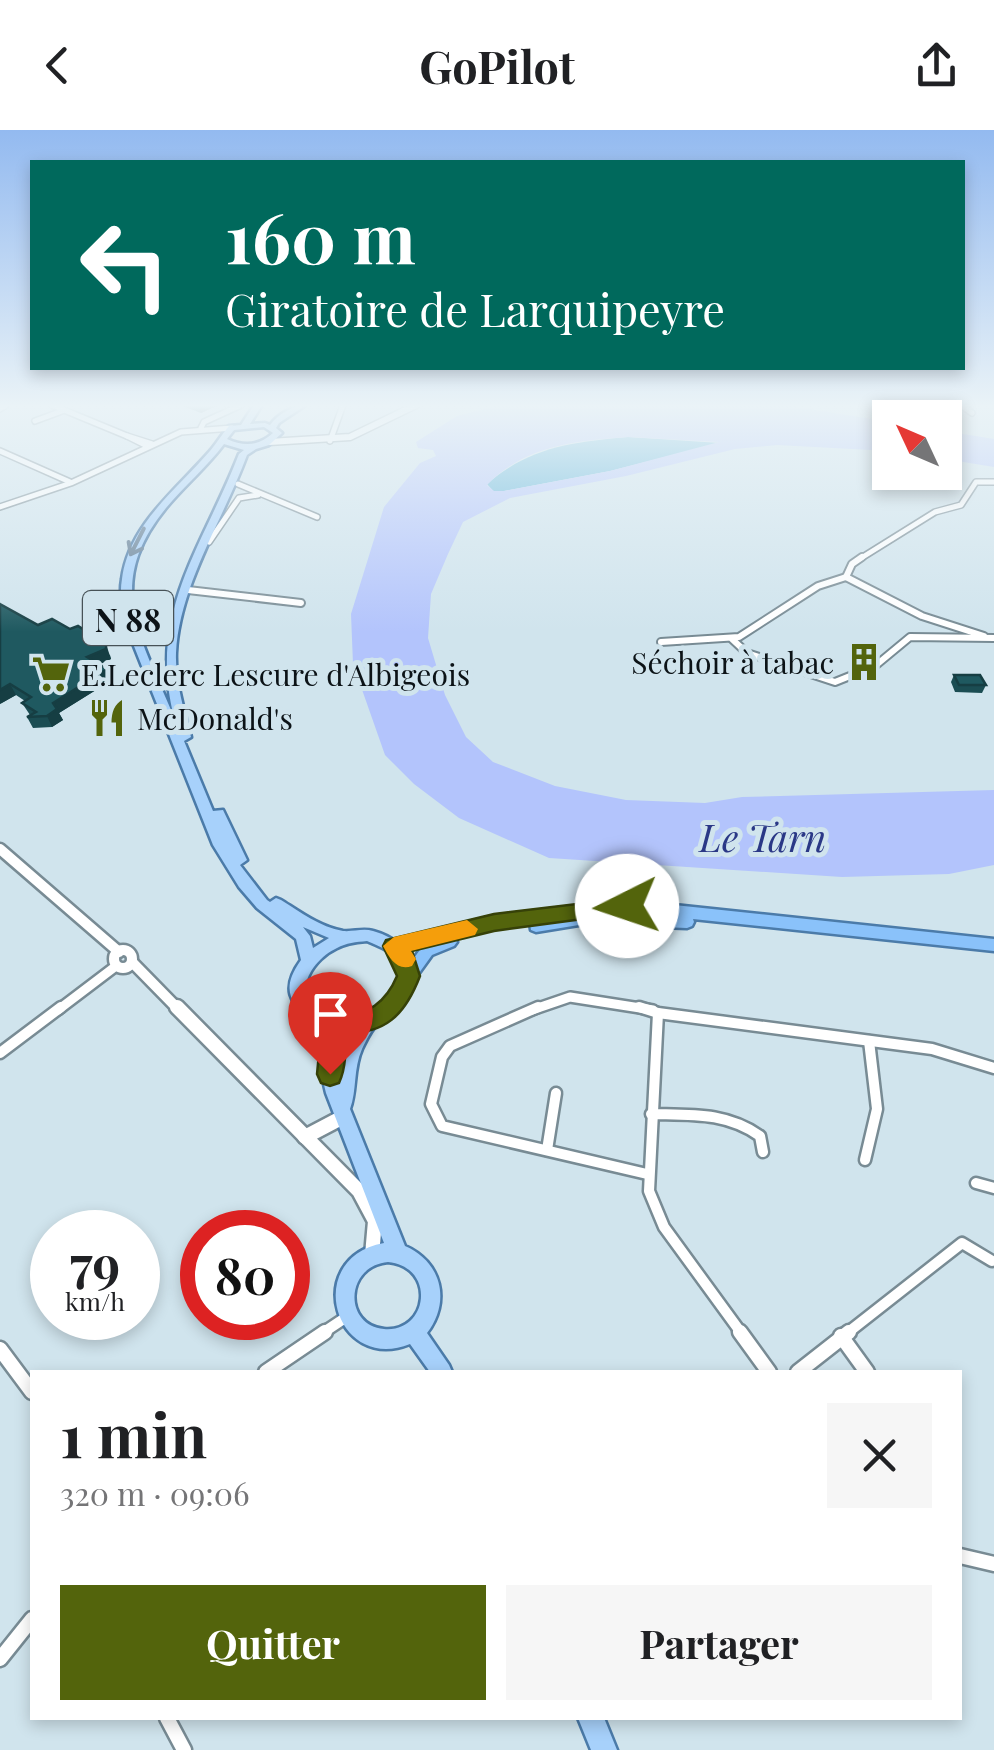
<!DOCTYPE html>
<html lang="fr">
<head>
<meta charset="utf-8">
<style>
	body { margin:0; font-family:"Playfair Display",serif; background:#f6f6f6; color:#202124; height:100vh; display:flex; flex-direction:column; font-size:38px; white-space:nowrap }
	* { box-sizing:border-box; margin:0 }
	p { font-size:32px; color:#757577 }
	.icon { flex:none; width:55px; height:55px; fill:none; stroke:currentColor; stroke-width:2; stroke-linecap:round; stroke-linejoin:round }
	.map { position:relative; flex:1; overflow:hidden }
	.details { position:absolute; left:30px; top:1240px; width:932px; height:350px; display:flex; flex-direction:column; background:#fff; border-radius:0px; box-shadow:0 5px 15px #0003 }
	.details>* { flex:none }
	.guide { position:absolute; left:30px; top:30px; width:935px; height:210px; border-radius:0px; box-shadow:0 5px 15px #0003; background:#00695c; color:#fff; overflow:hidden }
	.needle { width:65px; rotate:314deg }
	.tools { position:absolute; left:872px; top:270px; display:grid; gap:20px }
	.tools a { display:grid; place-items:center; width:90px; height:90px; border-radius:0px; background:#fff; box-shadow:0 5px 15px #0003; font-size:50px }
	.speed { position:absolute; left:30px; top:1080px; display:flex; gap:20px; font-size:50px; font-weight:700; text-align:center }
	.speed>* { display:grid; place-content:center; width:130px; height:130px; border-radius:50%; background:#fff; box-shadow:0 5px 15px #0003; line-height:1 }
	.speed small { font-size:25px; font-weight:400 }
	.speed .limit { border:15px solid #d22; background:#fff; color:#111 }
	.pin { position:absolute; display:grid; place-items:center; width:85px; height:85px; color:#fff; margin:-102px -42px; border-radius:50% 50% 50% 0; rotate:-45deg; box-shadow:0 0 10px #0007 }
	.pin .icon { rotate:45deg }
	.me { position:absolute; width:110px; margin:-55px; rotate:266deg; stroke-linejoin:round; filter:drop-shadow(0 0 8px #0008) }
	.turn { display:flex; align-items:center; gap:35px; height:210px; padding:0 30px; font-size:45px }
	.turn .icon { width:130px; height:130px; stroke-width:2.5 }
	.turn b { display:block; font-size:70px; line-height:85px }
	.round { display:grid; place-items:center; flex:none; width:105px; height:105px; border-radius:0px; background:#f6f6f6 }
	.headline { display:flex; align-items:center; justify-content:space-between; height:170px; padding:0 30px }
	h1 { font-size:60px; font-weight:700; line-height:75px }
	.primary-button { display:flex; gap:20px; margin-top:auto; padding:20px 30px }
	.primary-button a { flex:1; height:115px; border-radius:0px; background:#53640c; color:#fff; font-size:40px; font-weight:700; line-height:115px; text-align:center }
	.primary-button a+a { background:#f6f6f6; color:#202124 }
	header { display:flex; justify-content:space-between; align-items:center; height:130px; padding:0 30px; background:#fff; font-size:45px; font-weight:700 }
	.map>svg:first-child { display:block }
	.forest { fill:#59b1d7 }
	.water { fill:#b3c4fc; fill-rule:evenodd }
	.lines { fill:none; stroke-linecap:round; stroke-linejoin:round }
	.minor-far4-casing { stroke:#788b94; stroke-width:8 }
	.minor-far3-casing { stroke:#788b94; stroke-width:10 }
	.minor-far2-casing { stroke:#788b94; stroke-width:14 }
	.minor-far1-casing { stroke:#788b94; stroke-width:15 }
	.minor-casing { stroke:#788b94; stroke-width:19 }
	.tertiary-far2-casing { stroke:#788b94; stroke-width:9 }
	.tertiary-far1-casing { stroke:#788b94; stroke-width:15 }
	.tertiary-casing { stroke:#788b94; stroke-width:19 }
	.primary-casing { stroke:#4b7ba9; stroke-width:5 }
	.trunk-casing { stroke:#4b7ba9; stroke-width:5 }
	.minor-far4 { stroke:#fff; stroke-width:5 }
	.minor-far3 { stroke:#fff; stroke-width:6 }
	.minor-far2 { stroke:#fff; stroke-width:9 }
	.minor-far1 { stroke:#fff; stroke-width:10 }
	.minor { stroke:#fff; stroke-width:14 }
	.tertiary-far2 { stroke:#fff; stroke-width:6 }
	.tertiary-far1 { stroke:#fff; stroke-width:10 }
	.tertiary { stroke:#fff; stroke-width:14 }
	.primary { fill:#a7d1fb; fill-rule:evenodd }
	.trunk { fill:#8ac2fa; fill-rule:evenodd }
	.wall { fill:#1b4d53 }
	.shaded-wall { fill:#163e43 }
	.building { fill:#1f5960; stroke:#163e43; stroke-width:2.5 }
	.oneway { stroke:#617c94 }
	.route { fill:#53640c; stroke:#364108; stroke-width:2.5 }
	.slow { fill:#f59e0b }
	.labels { text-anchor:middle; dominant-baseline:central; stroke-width:10; stroke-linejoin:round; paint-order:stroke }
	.far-poi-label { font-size:30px; fill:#0c1317; stroke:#d0e4ed; text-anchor:start }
	.shield { fill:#d0e4ed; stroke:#475257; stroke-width:2.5 }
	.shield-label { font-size:32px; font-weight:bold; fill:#0c1317 }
	.water-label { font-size:38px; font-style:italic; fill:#2a3886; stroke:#d0e4ed }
</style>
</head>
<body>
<header><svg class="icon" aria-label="back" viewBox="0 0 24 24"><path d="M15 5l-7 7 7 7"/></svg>GoPilot<svg class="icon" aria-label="share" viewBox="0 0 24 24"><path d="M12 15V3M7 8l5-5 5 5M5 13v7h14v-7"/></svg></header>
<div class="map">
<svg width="994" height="1620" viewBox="0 0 994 1620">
	<rect width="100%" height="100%" fill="#d0e4ed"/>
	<!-- forest -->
	<path class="forest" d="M628 307 720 313 610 341 504 361 494 362 487 354C529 317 573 312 628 307Z"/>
	<!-- water -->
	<g class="water">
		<path d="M500 275H785L890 292V321L777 315 735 319 626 346 510 368 463 392 448 424 431 464 428 508 445 565 466 607 493 632 555 656 626 670 705 673 742 667 994 660V735L949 744 842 747 549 728 459 688 414 654 385 625 353 534 351 484 384 377 420 333 436 326 433 320 418 318 416 312 457 286ZM628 307 719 312 610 341 504 361H494L487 355C526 315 575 311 628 307Z"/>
		<path d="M945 301 994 309V337L945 329Z"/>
	</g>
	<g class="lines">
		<!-- minor-far4 casing -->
		<g class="minor-far4-casing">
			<g id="minor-far4">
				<path d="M52 275 127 306"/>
				<path d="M961 275 972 283"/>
				<path d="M0 279 6 275"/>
				<path d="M35 291 62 281"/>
				<path d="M201 298 204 292 241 275"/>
				<path d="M330 311 343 275"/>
				<path d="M147 316 127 306 152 314"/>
				<path d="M0 321 70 352"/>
				<path d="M238 354 317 387"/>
				<path d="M0 377 71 353 181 302 232 298"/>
				<path d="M209 412 239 368 258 365"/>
				<path d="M858 430 935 382 961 375 976 352H994"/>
			</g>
		</g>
		<!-- minor-far3 casing -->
		<g class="minor-far3-casing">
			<g id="minor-far3">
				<path d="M862 427 852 434 846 447 922 486 984 506"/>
				<path d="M188 460 301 473"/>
				<path d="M732 509 747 523 835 552 875 536 910 507 994 508"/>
				<path d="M661 512 739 507 818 456 846 447"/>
			</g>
		</g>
		<!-- minor-far2 casing -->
		<g class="minor-far2-casing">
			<g id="minor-far2">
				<path d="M58 880 116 836"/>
				<path d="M532 880 570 867 653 880"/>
			</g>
		</g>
		<!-- minor-far1 casing -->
		<g class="minor-far1-casing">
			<g id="minor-far1">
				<path d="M538 877 450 916 442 927 431 974 442 996 647 1044"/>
				<path d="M639 877 658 883 932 919 994 938"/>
				<path d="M658 883 649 1061 664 1097 742 1204"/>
				<path d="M0 923 61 877"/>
				<path d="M651 984C691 985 726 982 760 1006L763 1022"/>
				<path d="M547 1020 556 963"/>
				<path d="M865 1030 877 979 869 911"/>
				<path d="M976 1053 994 1058"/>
				<path d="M321 1204 348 1186"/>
				<path d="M846 1204 962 1113 992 1131"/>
			</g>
		</g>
		<!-- minor casing -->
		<g class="minor-casing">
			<g id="minor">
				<path d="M740 1202 769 1242"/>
				<path d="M841 1206 867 1242"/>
				<path d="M0 1219 32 1262"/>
				<path d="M266 1242 325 1202"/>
				<path d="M798 1242 849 1202"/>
				<path d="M960 1426 994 1434"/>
				<path d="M0 1529 32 1489"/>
				<path d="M167 1588 184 1620"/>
			</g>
		</g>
		<!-- tertiary-far2 casing -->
		<g class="tertiary-far2-casing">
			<path id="tertiary-far2" d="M269 312 350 307 416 275"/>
		</g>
		<!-- tertiary-far1 casing -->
		<g class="tertiary-far1-casing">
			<g id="tertiary-far1">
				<path d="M0 719 119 822"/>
				<circle cx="123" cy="829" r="9"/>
				<path d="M132 832 179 880"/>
			</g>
		</g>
		<!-- tertiary casing -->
		<g class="tertiary-casing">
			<g id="tertiary">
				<path d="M177 877 359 1061 375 1091 372 1125"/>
				<path d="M305 1007 343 987"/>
			</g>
		</g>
		<!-- primary casing -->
		<g class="primary-casing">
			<g id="primary">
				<path d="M254 275H262L250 294 265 293 270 295C278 284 294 275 306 275L279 293 276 298 282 303 269 315 256 319 247 325C224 388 179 456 176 523 175 552 184 579 191 607L184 611 213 681 223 680 247 730 240 735 267 770 270 772 276 768 281 770C300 782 320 797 343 801 353 802 363 798 373 801 413 812 430 849 397 881 392 887 384 889 378 894 371 899 366 911 362 919 353 939 357 960 350 979L405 1116C442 1132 451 1172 427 1203L449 1235 452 1242H430L410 1214C335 1244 301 1128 384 1113L326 963C324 955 322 947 322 939 322 931 326 922 324 914 319 883 267 877 301 830L296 809 257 778 239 757 213 715 126 496C123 480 119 465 122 449 129 395 176 360 210 321 217 313 222 304 229 296L241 295ZM264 297 273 303C259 316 244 317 227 309L234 300ZM224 314 244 320 239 324C203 417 147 482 174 587 141 507 103 455 166 378 184 356 207 337 224 314ZM303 797 329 808 313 818 310 806ZM367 811C374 814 382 817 388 821 430 855 357 906 318 878 291 860 315 828 337 818 346 813 356 812 367 811ZM334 899 355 900 339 937 341 911ZM388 1132C437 1137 428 1203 384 1199 343 1195 345 1136 388 1132Z"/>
				<path d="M578 1588H604L617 1620H591Z"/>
			</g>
		</g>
		<!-- trunk casing -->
		<g class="trunk-casing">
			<path id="trunk" d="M627 770 994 809V821L693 789 694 792 692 796 687 798 585 794 536 802 531 800 530 793 494 798 454 808 457 812 454 816 432 825 414 850H404L401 846 404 842 422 817 431 813 394 822 389 820 386 816 389 812 394 810 494 786ZM627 782 662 785 612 783Z"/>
		</g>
		<!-- minor-far4 -->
		<use href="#minor-far4" class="minor-far4"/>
		<!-- minor-far3 -->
		<use href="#minor-far3" class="minor-far3"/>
		<!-- minor-far2 -->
		<use href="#minor-far2" class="minor-far2"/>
		<!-- minor-far1 -->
		<use href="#minor-far1" class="minor-far1"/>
		<!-- minor -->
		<use href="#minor" class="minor"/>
		<!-- tertiary-far2 -->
		<use href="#tertiary-far2" class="tertiary-far2"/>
		<!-- tertiary-far1 -->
		<use href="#tertiary-far1" class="tertiary-far1"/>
		<!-- tertiary -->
		<use href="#tertiary" class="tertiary"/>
		<!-- primary -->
		<use href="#primary" class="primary"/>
		<!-- trunk -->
		<use href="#trunk" class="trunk"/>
	</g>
	<!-- wall -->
	<g class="wall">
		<path d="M180 275H218L201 283Z"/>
		<path d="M38 495 110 525 111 529 100 534 112 550 59 583 63 590 52 597 33 598 27 587 30 585 22 573 25 571 16 565 0 574Z"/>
		<path d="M954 545 986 555 982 563 955 562 951 552Z"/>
	</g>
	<!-- shaded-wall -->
	<g class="shaded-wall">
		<path d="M199 275H218L201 283Z"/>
		<path d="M106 514 111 529 92 538 87 527Z"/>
		<path d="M107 539 112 550 59 583 63 590 52 597 47 586 53 573Z"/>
		<path d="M10 554 16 565 0 574V560Z"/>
	</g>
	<!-- building -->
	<g class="building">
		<path d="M0 474 38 495 52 489 70 499 78 496 106 514V519L87 527 107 539 53 573 57 579 47 586 27 587 36 582 22 573 31 567 10 554 0 560Z"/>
		<path d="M954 545H980L986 555H959Z"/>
	</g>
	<!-- one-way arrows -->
	<defs><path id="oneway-shaft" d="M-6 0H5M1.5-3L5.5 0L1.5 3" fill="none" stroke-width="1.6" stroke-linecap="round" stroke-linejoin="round" transform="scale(2.5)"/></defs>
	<use class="oneway" href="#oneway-shaft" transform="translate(137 412) rotate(117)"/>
	<!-- sky -->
	<linearGradient id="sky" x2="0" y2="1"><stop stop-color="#93baf0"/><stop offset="0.55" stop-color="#eaf3f7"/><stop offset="1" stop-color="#eaf3f7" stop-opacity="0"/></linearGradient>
	<rect width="994" height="502" fill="url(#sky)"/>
	<!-- route -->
	<path class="route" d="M627 768 638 776 635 782 494 801 412 821 420 846C405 885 386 904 342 904 348 917 345 940 339 953L330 956 321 953 317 944 320 913 303 885 306 877C319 873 326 880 338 883 367 889 387 870 397 846L383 816 386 810 494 784Z"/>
	<!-- slow -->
	<path class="slow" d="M467 790 478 799 475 805 411 821 416 829 412 836C397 841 390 829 383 816L394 807Z"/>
	<!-- icons -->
	<defs>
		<g id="building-bare" transform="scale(3)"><path d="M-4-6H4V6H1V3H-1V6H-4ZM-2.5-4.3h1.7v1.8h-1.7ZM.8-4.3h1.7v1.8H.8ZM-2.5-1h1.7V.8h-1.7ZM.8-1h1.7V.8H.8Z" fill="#53640c" stroke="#d0e4ed" stroke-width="2.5" paint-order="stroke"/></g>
		<g id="supermarket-bare" transform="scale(3)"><path d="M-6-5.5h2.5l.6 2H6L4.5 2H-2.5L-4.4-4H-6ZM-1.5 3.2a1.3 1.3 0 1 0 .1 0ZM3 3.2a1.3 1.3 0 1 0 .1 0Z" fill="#53640c" stroke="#d0e4ed" stroke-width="2.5" paint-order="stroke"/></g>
		<g id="restaurant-bare" transform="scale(3)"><path d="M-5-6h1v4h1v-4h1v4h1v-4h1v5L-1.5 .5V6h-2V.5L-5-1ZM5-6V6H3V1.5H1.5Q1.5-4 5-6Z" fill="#53640c" stroke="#d0e4ed" stroke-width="2.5" paint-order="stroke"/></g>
	</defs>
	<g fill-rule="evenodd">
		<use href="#building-bare" x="864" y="532"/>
		<use href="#supermarket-bare" x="51" y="544"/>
		<use href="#restaurant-bare" x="107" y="588"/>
	</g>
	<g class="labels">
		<!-- far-poi labels -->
		<g class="far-poi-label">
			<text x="834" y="532" text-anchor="end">Séchoir à tabac</text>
			<text x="81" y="544">E.Leclerc Lescure d'Albigeois</text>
			<text x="137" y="588">McDonald's</text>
		</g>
		<!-- shield labels -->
		<rect class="shield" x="83" y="461" width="90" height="54" rx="8"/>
		<g class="shield-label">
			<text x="128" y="488">N 88</text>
		</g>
		<!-- water labels -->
		<g class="water-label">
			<text x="763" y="706">Le Tarn</text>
		</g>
	</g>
</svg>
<div class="tools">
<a><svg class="needle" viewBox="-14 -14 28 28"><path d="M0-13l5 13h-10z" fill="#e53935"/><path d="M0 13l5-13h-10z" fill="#757577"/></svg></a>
</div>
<div class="speed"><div>79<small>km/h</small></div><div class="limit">80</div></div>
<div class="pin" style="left:330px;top:944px;background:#d93025"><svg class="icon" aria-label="arrive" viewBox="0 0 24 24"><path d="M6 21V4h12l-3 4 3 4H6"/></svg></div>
<svg class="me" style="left:627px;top:776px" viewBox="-20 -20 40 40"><circle r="19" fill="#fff"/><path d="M0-13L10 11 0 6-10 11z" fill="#53640c"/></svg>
<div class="guide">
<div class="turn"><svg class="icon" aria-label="left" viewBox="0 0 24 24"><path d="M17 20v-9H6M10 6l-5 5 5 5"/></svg><div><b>160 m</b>Giratoire de Larquipeyre</div></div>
</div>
<section class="details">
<div class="headline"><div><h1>1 min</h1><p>320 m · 09:06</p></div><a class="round"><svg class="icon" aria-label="close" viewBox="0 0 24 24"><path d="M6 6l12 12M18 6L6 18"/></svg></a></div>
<div class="primary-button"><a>Quitter</a><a>Partager</a></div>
</section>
</div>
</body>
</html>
